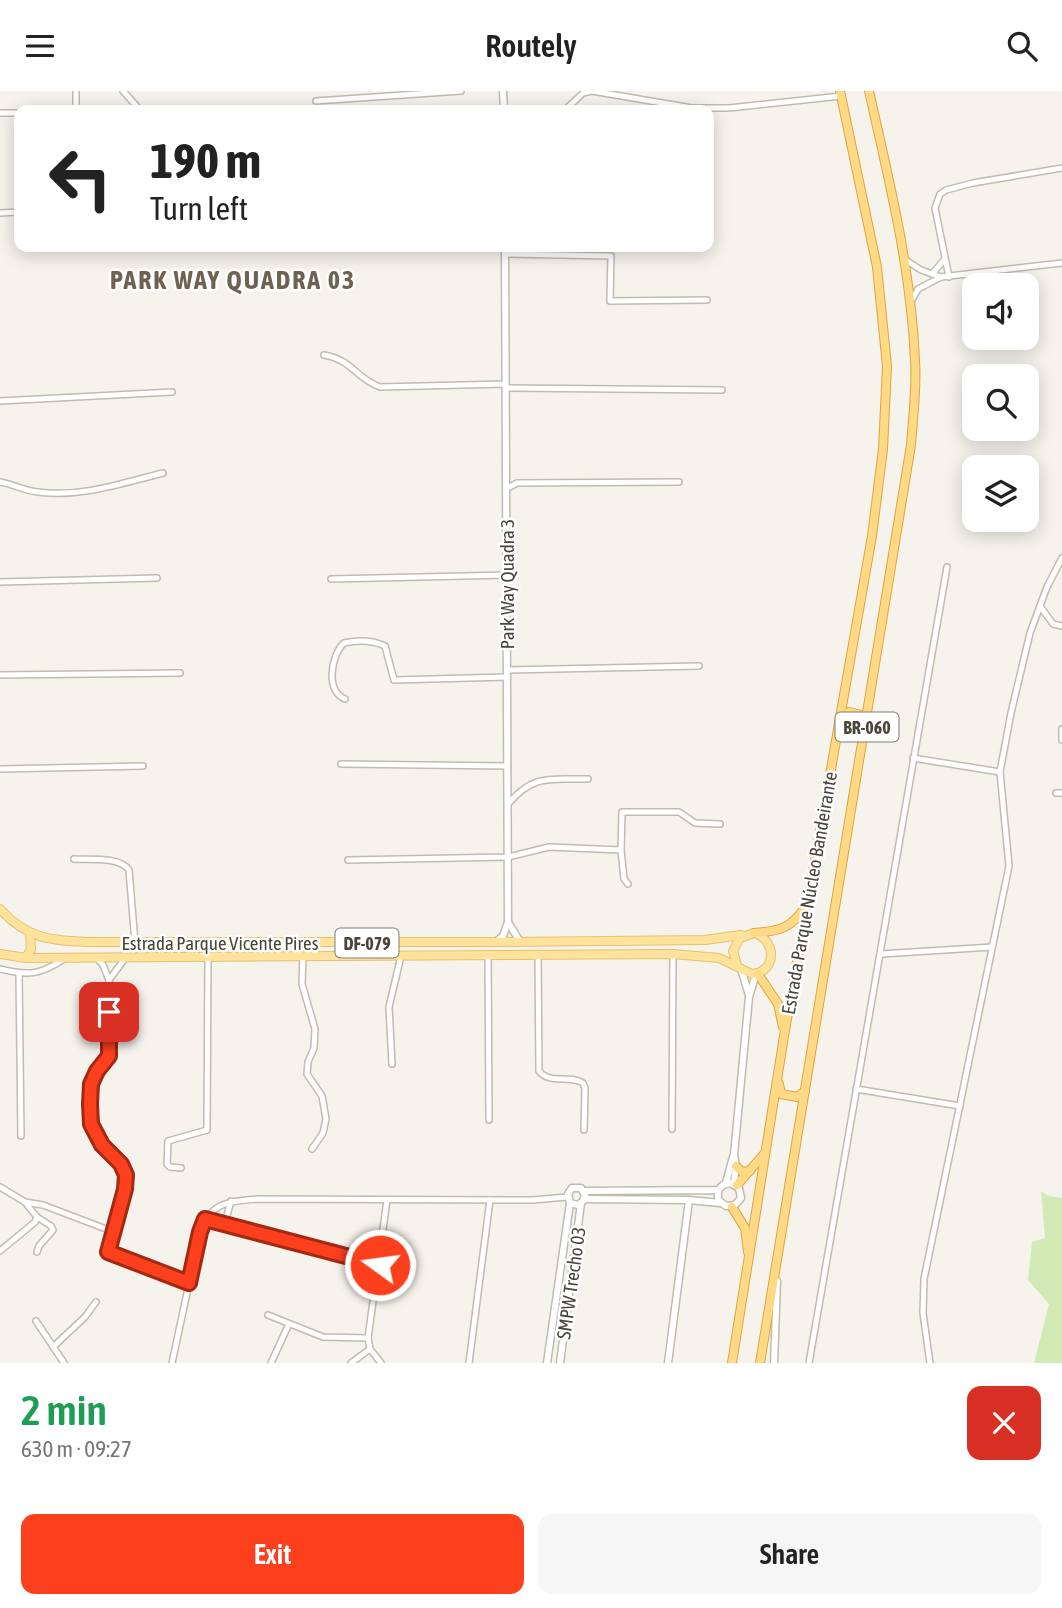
<!DOCTYPE html>
<html lang="en">
<head>
<meta charset="utf-8">
<style>
	body { margin:0; font-family:"Asap Condensed",sans-serif; background:#f6f6f6; color:#222; height:100vh; display:flex; flex-direction:column; font-size:26px; white-space:nowrap }
	* { box-sizing:border-box; margin:0 }
	p { font-size:23px; color:#767676 }
	.icon { flex:none; width:38px; height:38px; fill:none; stroke:currentColor; stroke-width:2; stroke-linecap:round; stroke-linejoin:round }
	.map { position:relative; height:1272px; overflow:hidden }
	.side { display:flex; flex-direction:column; background:#fff; flex:1 }
	.side>* { flex:none }
	.hud { position:absolute; left:14px; top:14px; width:700px; height:147px; border-radius:14px; box-shadow:0 4px 18px #0003; background:#fff; color:#222; overflow:hidden }
	.buttons { position:absolute; left:962px; top:182px; display:grid; gap:14px }
	.buttons a { display:grid; place-items:center; width:77px; height:77px; border-radius:14px; background:#fff; box-shadow:0 4px 18px #0003; font-size:35px }
	.pin { position:absolute; display:grid; place-items:center; width:60px; height:60px; color:#fff; margin:-30px; border-radius:14px; box-shadow:0 4px 10px #0006 }
	.me { position:absolute; width:77px; margin:-38px; rotate:284deg; stroke-linejoin:round; filter:drop-shadow(0 0 5px #0008) }
	.turn { display:flex; align-items:center; gap:24px; height:147px; padding:0 21px; font-size:32px }
	.turn .icon { width:91px; height:91px; stroke-width:2.5 }
	.turn b { display:block; font-size:49px; line-height:60px }
	.round { display:grid; place-items:center; flex:none; width:74px; height:74px; border-radius:14px; background:#f6f6f6 }
	.summary { display:flex; align-items:center; justify-content:space-between; height:119px; padding:0 21px }
	h1 { font-size:42px; font-weight:600; line-height:52px; color:#1e9e55 }
	.cta { display:flex; gap:14px; margin-top:auto; padding:14px 21px }
	.cta a { flex:1; height:80px; border-radius:14px; background:#fc3f1d; color:#fff; font-size:28px; font-weight:600; line-height:80px; text-align:center }
	.cta a+a { background:#f6f6f6; color:#222 }
	header { display:flex; justify-content:space-between; align-items:center; height:91px; padding:0 21px; background:#fff; font-size:32px; font-weight:600 }
	.map>svg:first-child { display:block }
	.green { fill:#d2eab5 }
	.lines { fill:none; stroke-linecap:round; stroke-linejoin:round }
	.minor-casing { stroke:#c2bbae; stroke-width:8 }
	.tertiary-casing { stroke:#c2bbae; stroke-width:9 }
	.primary-casing { stroke:#e6c16a; stroke-width:10 }
	.trunk-casing { stroke:#e0a43c; stroke-width:10 }
	.minor { stroke:#fff; stroke-width:5 }
	.tertiary { stroke:#fff; stroke-width:6 }
	.primary { stroke:#ffe39c; stroke-width:8 }
	.trunk { stroke:#ffd985; stroke-width:8 }
	.route-casing { stroke:#a42913; stroke-width:18 }
	.route { stroke:#fc3f1d; stroke-width:12 }
	.labels { text-anchor:middle; dominant-baseline:central; stroke-width:5; stroke-linejoin:round; paint-order:stroke }
	.shield { fill:#fff; stroke:#817c74; stroke-width:2 }
	.shield-label { font-size:18px; font-weight:bold; fill:#4b4439 }
	.street-label { font-size:19px; fill:#4b4439; stroke:#fff }
	.district-label { font-size:26px; font-weight:bold; letter-spacing:2px; fill:#6e6250; stroke:#fff }
</style>
</head>
<body>
<header><svg class="icon" aria-label="menu" viewBox="0 0 24 24"><path d="M4 6h16M4 12h16M4 18h16"/></svg>Routely<svg class="icon" aria-label="search" viewBox="0 0 24 24"><circle cx="10" cy="10" r="6"/><path d="M15 15l6 6"/></svg></header>
<div class="map">
<svg width="1062" height="1272" viewBox="0 0 1062 1272">
	<rect width="100%" height="100%" fill="#f6f3ec"/>
	<!-- green -->
	<path class="green" d="M1041 1100 1049 1105 1062 1107V1272H1034L1049 1213 1028 1189 1032 1151 1045 1147Z"/>
	<g class="lines">
		<!-- minor casing -->
		<g class="minor-casing">
			<g id="minor">
				<path d="M123 0 140 19"/>
				<path d="M316 10 461 0"/>
				<path d="M76 19V0"/>
				<path d="M522 19H561"/>
				<path d="M565 19 583 2 592 0 692 17H729L841 5"/>
				<path d="M0 22H19"/>
				<path d="M0 122 19 121"/>
				<path d="M505 163 611 165 610 210 707 209"/>
				<path d="M904 168 921 179 941 186 1062 172"/>
				<path d="M932 183 944 169"/>
				<path d="M949 186 935 117 940 103 946 99 973 92 1062 77"/>
				<path d="M912 209 918 198 941 186"/>
				<path d="M324 264C353 269 355 287 380 296L505 293"/>
				<path d="M505 297 722 299"/>
				<path d="M0 310 172 301"/>
				<path d="M0 391C13 393 25 400 38 401 80 407 122 392 163 382"/>
				<path d="M506 398 517 392 679 391"/>
				<path d="M331 488 508 484"/>
				<path d="M0 491 157 487"/>
				<path d="M1040 515 1053 533 1062 535"/>
				<path d="M507 579 699 575"/>
				<path d="M0 584 180 582"/>
				<path d="M345 608C325 600 331 564 344 552 358 549 372 549 385 555L394 589 507 586"/>
				<path d="M1062 638V649"/>
				<path d="M913 667 1000 681"/>
				<path d="M341 673 508 675"/>
				<path d="M0 678 143 675"/>
				<path d="M1056 702H1062"/>
				<path d="M508 713C534 682 551 689 588 688"/>
				<path d="M621 759 622 721H679L695 732 720 733"/>
				<path d="M74 768C90 769 119 765 129 779L135 852"/>
				<path d="M348 769 508 766 549 756 621 759 624 788 628 793"/>
				<path d="M488 863 489 1029"/>
				<path d="M538 863 539 980C550 994 569 983 583 992L585 997 584 1039"/>
				<path d="M881 863 992 856"/>
				<path d="M303 865 302 893 315 938 314 957 308 971 307 983 322 1005 326 1028 323 1042 312 1058"/>
				<path d="M96 866 103 874 109 889V965L97 980 91 994 90 1013 91 1033 102 1054 121 1073 126 1084 125 1098 114 1141"/>
				<path d="M0 878C28 885 40 884 64 868"/>
				<path d="M19 882 21 1045"/>
				<path d="M109 889 126 866"/>
				<path d="M392 973 389 916 401 865"/>
				<path d="M856 998 960 1015"/>
				<path d="M672 1038 673 863"/>
				<path d="M181 1077 170 1076 167 1073 168 1050 207 1039 208 866"/>
				<path d="M0 1096 25 1111 43 1114 114 1141 108 1161 189 1192"/>
				<path d="M37 1126 51 1135 53 1139 39 1155 37 1161"/>
				<path d="M205 1128 380 1174"/>
				<path d="M224 1135 231 1110"/>
				<path d="M0 1160 35 1131 37 1126 25 1111"/>
				<path d="M268 1224 323 1246 368 1247"/>
				<path d="M36 1230 64 1272"/>
				<path d="M53 1256 85 1226 96 1211"/>
				<path d="M172 1272 200 1141C212 1111 226 1111 256 1108L533 1109 567 1106"/>
				<path d="M271 1272 289 1233"/>
				<path d="M351 1272 370 1258"/>
				<path d="M381 1272 370 1258 368 1247 387 1109"/>
				<path d="M469 1272 490 1109"/>
				<path d="M809 1272 947 476"/>
				<path d="M930 1272 923 1222 924 1188 1009 775 1000 681 1011 622 1030 542 1047 496 1062 467"/>
			</g>
		</g>
		<!-- tertiary casing -->
		<g class="tertiary-casing">
			<g id="tertiary">
				<path d="M503 0 504 19"/>
				<path d="M508 831 519 849"/>
				<path d="M496 851 503 845 508 831 505 156"/>
				<path d="M741 878 749 904"/>
				<path d="M726 1092 733 1066"/>
				<path d="M734 1093 736 1075 734 1064 749 906 756 883"/>
				<path d="M584 1100 718 1099 723 1094 730 1092 739 1097 741 1107 735 1114 726 1115 718 1109V1099"/>
				<path d="M585 1108 689 1109 720 1112"/>
				<path d="M547 1272 570 1112 568 1103 572 1097H581L585 1104 583 1110 578 1114 570 1112"/>
				<path d="M560 1272 581 1112"/>
				<path d="M668 1272 689 1109"/>
				<path d="M774 1272 777 1190"/>
			</g>
		</g>
		<!-- primary casing -->
		<g class="primary-casing">
			<g id="primary">
				<path d="M0 818C27 848 50 849 88 851H496L705 849 741 844"/>
				<path d="M0 863 26 867 673 863 719 867 752 883C777 881 777 849 754 842L740 847 733 860 737 874"/>
				<path d="M26 867 31 858 30 842"/>
			</g>
		</g>
		<!-- trunk casing -->
		<g class="trunk-casing">
			<g id="trunk">
				<path d="M839 633 849 621 861 624 867 634"/>
				<path d="M754 842C782 840 791 837 807 814"/>
				<path d="M758 883 778 913 783 936"/>
				<path d="M779 993 781 1003 797 1006 805 1000"/>
				<path d="M736 1075 742 1081 750 1080"/>
				<path d="M737 1094 765 1062"/>
				<path d="M732 1116 745 1137 748 1161"/>
				<path d="M732 1272 784 945 872 445 883 358 887 275 877 176 840 0"/>
				<path d="M760 1272 911 354C913 326 917 297 915 269 911 177 889 89 869 0"/>
			</g>
		</g>
		<!-- minor -->
		<use href="#minor" class="minor"/>
		<!-- tertiary -->
		<use href="#tertiary" class="tertiary"/>
		<!-- primary -->
		<use href="#primary" class="primary"/>
		<!-- trunk -->
		<use href="#trunk" class="trunk"/>
	</g>
	<g class="lines">
		<!-- route casing -->
		<g class="route-casing">
			<path id="route" d="M109 921V965L97 980 91 993 90 1013 91 1033 102 1054 121 1073 126 1084 125 1098 108 1161 189 1192 200 1141 205 1128 380 1174"/>
		</g>
		<!-- route -->
		<use href="#route" class="route"/>
	</g>
	<g class="labels">
		<!-- shield labels -->
		<g class="shield">
			<rect x="835.5" y="621.5" width="63" height="29" rx="5"/>
			<rect x="335.5" y="837.5" width="63" height="29" rx="5"/>
		</g>
		<g class="shield-label">
			<text x="867" y="636">BR-060</text>
			<text x="367" y="852">DF-079</text>
		</g>
		<!-- street labels -->
		<g class="street-label">
			<text transform="translate(507 493) rotate(-90)">Park Way Quadra 3</text>
			<text transform="translate(809 802) rotate(-80)">Estrada Parque Núcleo Bandeirante</text>
			<text x="220" y="852">Estrada Parque Vicente Pires</text>
			<text transform="translate(571 1192) rotate(-82)">SMPW Trecho 03</text>
		</g>
		<!-- district labels -->
		<g class="district-label">
			<text x="233" y="189">PARK WAY QUADRA 03</text>
		</g>
	</g>
</svg>
<div class="buttons">
<a><svg class="icon" aria-label="sound" viewBox="0 0 24 24"><path d="M4 9h4l5-4v14l-5-4H4zM17 9q2 3 0 6"/></svg></a>
<a><svg class="icon" aria-label="search" viewBox="0 0 24 24"><circle cx="10" cy="10" r="6"/><path d="M15 15l6 6"/></svg></a>
<a><svg class="icon" aria-label="layers" viewBox="0 0 24 24"><path d="M12 4l9 5-9 5-9-5zM3 14l9 5 9-5"/></svg></a>
</div>
<div class="pin" style="left:109px;top:921px;background:#d93025"><svg class="icon" aria-label="arrive" viewBox="0 0 24 24"><path d="M6 21V4h12l-3 4 3 4H6"/></svg></div>
<svg class="me" style="left:380px;top:1174px" viewBox="-20 -20 40 40"><circle r="17" fill="#fc3f1d" stroke="#fff" stroke-width="3"/><path d="M0-11L8 9 0 5-8 9z" fill="#fff"/></svg>
<div class="hud">
<div class="turn"><svg class="icon" aria-label="left" viewBox="0 0 24 24"><path d="M17 20v-9H6M10 6l-5 5 5 5"/></svg><div><b>190 m</b>Turn left</div></div>
</div>
</div>
<section class="side">
<div class="summary"><div><h1>2 min</h1><p>630 m · 09:27</p></div><a class="round" style="background:#d93025;color:#fff"><svg class="icon" aria-label="close" viewBox="0 0 24 24"><path d="M6 6l12 12M18 6L6 18"/></svg></a></div>
<div class="cta"><a>Exit</a><a>Share</a></div>
</section>
</body>
</html>
